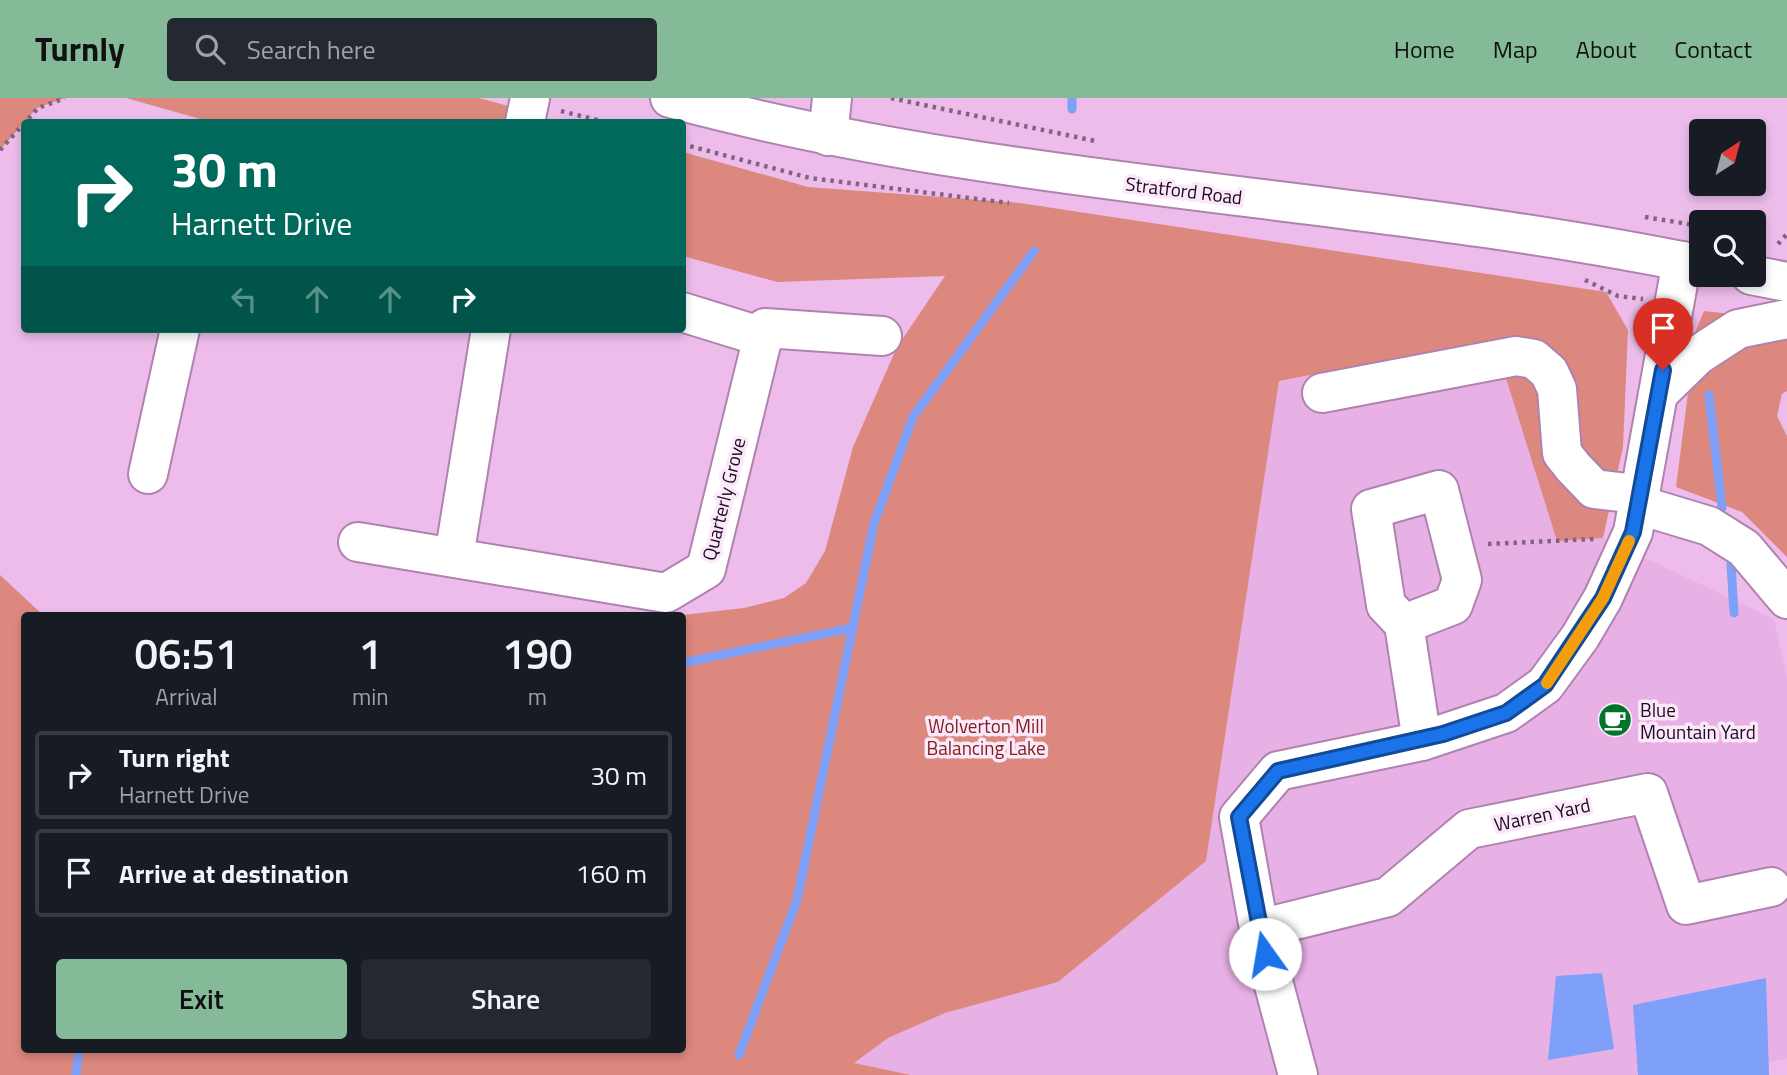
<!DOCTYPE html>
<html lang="en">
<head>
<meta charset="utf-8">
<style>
	body { margin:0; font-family:"Titillium Web",sans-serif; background:#242831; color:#f1f3f6; height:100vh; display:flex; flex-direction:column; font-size:26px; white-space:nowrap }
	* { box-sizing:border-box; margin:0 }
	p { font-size:23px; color:#9ea1a6 }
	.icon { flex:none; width:38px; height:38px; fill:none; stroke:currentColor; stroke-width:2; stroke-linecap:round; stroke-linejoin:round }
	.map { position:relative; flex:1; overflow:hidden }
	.panel { position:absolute; left:21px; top:514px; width:665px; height:441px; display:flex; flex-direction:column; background:#171b24; border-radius:7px; box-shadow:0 4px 10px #0003 }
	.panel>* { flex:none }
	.banner { position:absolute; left:21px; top:21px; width:665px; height:214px; border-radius:7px; box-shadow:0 4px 10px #0003; background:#00695c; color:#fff; overflow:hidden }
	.needle { width:46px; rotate:36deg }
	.controls { position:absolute; left:1689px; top:21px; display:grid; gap:14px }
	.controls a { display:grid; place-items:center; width:77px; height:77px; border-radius:7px; background:#171b24; box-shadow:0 4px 10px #0003; font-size:35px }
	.pin { position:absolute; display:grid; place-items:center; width:60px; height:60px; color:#fff; margin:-72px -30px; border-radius:50% 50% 50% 0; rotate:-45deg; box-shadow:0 0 7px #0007 }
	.pin .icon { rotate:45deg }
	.me { position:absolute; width:77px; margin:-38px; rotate:347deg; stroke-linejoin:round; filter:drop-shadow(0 0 5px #0008) }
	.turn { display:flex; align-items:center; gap:24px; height:147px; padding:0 35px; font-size:32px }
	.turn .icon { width:91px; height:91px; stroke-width:2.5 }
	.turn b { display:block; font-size:49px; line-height:60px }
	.lanes { display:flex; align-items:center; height:66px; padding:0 35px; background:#0003; justify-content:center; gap:35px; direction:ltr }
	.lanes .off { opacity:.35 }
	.eta { display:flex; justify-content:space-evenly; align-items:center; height:119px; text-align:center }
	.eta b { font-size:42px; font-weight:600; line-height:49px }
	.cta { display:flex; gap:14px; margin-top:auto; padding:14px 35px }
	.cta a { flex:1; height:80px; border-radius:7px; background:#85ba99; color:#111; font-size:28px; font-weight:600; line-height:80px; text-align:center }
	.cta a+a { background:#242831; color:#f1f3f6 }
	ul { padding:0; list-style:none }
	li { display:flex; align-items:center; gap:21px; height:88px; margin:0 14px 10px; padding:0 21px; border:4px solid #363941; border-radius:7px }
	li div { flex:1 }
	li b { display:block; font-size:26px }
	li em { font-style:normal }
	header { display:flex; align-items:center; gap:42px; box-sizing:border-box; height:98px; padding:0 35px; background:#85ba99; color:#111 }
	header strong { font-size:33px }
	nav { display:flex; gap:38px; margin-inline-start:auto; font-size:24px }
	.search { width:490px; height:63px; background:#242831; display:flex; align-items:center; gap:18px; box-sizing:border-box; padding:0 24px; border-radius:7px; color:#9ea1a6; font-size:26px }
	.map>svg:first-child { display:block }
	.built { fill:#e8b1e6 }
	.green { fill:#dd887e }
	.water { fill:#7ea0f9 }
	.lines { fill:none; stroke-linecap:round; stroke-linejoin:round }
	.stream { stroke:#7ea0f9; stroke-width:9 }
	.minor-casing { stroke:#b082af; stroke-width:42 }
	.path { stroke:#836282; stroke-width:4.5; stroke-dasharray:3.5 5; stroke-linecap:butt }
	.minor { stroke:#fff; stroke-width:38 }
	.route-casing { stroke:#114b97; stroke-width:18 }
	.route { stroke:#1a73e8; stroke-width:12 }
	.slow { stroke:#f59e0b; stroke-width:12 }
	.labels { text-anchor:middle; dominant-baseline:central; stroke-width:7; stroke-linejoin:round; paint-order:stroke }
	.street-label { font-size:19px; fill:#1c0b1c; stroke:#fce8fb }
	.poi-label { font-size:19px; fill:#1c0b1c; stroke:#fce8fb; text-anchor:start }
	.park-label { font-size:19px; fill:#81201c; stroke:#fce8fb }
</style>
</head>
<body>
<header>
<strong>Turnly</strong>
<div class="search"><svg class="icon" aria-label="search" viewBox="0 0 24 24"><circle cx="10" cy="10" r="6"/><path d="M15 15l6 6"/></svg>Search here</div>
<nav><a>Home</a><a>Map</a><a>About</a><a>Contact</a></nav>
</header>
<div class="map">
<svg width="1787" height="977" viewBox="0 0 1787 977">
	<rect width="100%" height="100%" fill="#edbceb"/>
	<!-- built -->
	<path class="built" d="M1495 241 1557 443 1603 440 1774 521 1787 581V960L1713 977H911L853 965 888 940 945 915 1058 884 1206 763 1279 283Z"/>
	<!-- green -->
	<g class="green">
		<path d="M0 0H65L37 10 0 52Z"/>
		<path d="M126 0H479L512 9 509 24H211Z"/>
		<path d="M683 54 808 89 1020 105 1606 194 1628 232 1623 349 1603 440 1557 443 1494 242 1279 283 1206 763 1058 884 945 915 888 940 854 965 911 977H0V477L44 518H24V952H682V518H674L744 510 784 500 806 485 825 453 853 349 897 249 945 178 777 184 683 158Z"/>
		<path d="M1704 213 1787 222V293L1782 296 1777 318 1787 338V459L1742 414 1676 389 1696 232Z"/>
	</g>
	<!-- water -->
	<g class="water">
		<path d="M1602 875 1614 951 1548 962 1556 878Z"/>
		<path d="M1766 880 1769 977H1638L1633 907Z"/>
	</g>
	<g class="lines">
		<!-- stream -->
		<g class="stream">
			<path d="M1072 11V0"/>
			<path d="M1709 297 1722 410"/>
			<path d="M1731 466 1734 515"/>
			<path d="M682 565 852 530"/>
			<path d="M739 957 797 802 874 425 913 319 1034 153"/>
			<path d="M76 977 79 952"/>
		</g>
		<!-- minor casing -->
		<g class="minor-casing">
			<g id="minor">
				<path d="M670 0C1007 91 1360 97 1701 167"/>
				<path d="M525 24 530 0"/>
				<path d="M828 38 832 0"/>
				<path d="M1751 177 1787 184"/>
				<path d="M682 214 763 239"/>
				<path d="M1322 295 1516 258 1534 261 1549 274 1557 291 1562 355 1573 369 1594 391 1637 396"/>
				<path d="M1659 295 1698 257 1738 231 1787 221"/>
				<path d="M148 376 180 231"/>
				<path d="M1636 406 1709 428 1744 450 1787 501"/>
				<path d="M358 444 666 495 706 471 765 230 882 238"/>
				<path d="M454 459 491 231"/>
				<path d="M1404 526 1453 507 1462 482 1439 392 1371 411 1386 507 1404 526 1422 643"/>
				<path d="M1259 831 1388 799 1469 731 1648 695 1686 807 1771 789"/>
				<path d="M1298 977 1259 831 1239 719 1278 673 1422 643 1506 615 1545 587 1580 539 1603 500 1633 434 1682 163"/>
			</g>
		</g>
		<!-- path -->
		<g class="path">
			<path d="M891 0 1095 43"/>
			<path d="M561 13 605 24"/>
			<path d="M682 46 810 80 1009 105"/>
			<path d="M0 52 38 10 65 0"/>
			<path d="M1645 119 1701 128"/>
			<path d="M1778 146 1787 136"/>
			<path d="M1585 182 1618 198 1643 201"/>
			<path d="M1488 446 1594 441"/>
		</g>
		<!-- minor -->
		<use href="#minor" class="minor"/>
	</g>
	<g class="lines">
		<!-- route casing -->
		<g class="route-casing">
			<path id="route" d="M1265 856 1239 719 1278 673 1443 636 1506 615 1545 587 1603 500 1633 434 1663 272"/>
		</g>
		<!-- route -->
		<use href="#route" class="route"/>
		<!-- slow -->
		<path class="slow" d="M1547 585 1603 500 1629 443"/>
	</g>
	<!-- icons -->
	<defs>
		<g id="cafe-disc" transform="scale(1.75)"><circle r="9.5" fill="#007428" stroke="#fce8fb"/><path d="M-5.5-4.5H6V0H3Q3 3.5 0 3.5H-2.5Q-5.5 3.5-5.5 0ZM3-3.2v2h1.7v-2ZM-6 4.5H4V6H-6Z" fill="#fff"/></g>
	</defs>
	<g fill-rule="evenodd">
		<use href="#cafe-disc" x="1615" y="622"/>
	</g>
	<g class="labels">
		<!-- street labels -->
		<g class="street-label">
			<text transform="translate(1184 92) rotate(7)">Stratford Road</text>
			<text transform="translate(723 401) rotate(-76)">Quarterly Grove</text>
			<text transform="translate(1542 716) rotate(-12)">Warren Yard</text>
		</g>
		<!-- poi labels -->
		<g class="poi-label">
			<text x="1640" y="611">Blue<tspan x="1640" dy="22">Mountain Yard</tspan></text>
		</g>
		<!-- park labels -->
		<g class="park-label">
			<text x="986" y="627">Wolverton Mill<tspan x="986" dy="22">Balancing Lake</tspan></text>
		</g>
	</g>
</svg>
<div class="controls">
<a><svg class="needle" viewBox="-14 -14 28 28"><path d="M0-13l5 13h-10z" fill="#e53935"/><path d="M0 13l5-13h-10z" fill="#9ea1a6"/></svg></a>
<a><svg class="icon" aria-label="search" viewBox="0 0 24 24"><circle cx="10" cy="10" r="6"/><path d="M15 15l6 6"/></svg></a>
</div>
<div class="pin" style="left:1663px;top:272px;background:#d93025"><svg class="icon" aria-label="arrive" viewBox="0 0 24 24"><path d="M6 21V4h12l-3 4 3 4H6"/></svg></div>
<svg class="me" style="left:1265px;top:856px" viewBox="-20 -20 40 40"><circle r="19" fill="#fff"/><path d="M0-13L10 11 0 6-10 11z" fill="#1a73e8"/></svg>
<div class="banner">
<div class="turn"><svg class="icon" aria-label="right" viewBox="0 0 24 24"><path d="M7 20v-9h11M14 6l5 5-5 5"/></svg><div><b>30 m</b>Harnett Drive</div></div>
<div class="lanes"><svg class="icon off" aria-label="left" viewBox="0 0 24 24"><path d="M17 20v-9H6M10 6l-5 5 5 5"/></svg><svg class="icon off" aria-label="ahead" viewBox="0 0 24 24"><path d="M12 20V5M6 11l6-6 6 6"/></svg><svg class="icon off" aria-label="ahead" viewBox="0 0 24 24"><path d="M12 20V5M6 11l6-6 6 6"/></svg><svg class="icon" aria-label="right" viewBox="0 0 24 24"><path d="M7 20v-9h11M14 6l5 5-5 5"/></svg></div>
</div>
<section class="panel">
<div class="eta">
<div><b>06:51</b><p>Arrival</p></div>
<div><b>1</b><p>min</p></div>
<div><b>190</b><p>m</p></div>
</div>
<ul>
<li><svg class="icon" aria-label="right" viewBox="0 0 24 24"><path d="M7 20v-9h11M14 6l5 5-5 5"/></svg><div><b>Turn right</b><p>Harnett Drive</p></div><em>30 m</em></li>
<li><svg class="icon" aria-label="arrive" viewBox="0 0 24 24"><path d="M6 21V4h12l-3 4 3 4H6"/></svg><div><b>Arrive at destination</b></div><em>160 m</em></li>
</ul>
<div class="cta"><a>Exit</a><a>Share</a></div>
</section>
</div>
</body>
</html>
